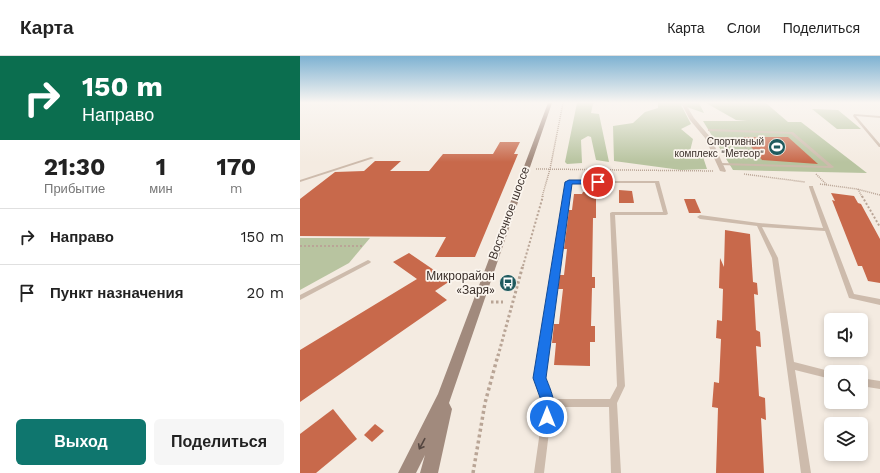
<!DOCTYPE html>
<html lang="ru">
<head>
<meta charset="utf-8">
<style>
	body { margin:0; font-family:"Work Sans",sans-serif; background:#f6f6f6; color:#222; height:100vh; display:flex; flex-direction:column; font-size:15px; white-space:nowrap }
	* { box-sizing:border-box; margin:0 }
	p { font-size:13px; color:#767676 }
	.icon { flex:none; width:22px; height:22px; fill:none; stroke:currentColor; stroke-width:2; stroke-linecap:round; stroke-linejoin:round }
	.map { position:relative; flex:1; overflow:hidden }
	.panel { display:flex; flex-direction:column; background:#fff; width:300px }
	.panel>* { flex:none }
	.banner { background:#0b6e4f; color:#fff; overflow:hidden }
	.buttons { position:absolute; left:524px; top:257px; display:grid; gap:8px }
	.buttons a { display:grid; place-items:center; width:44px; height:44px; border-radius:6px; background:#fff; box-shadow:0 2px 6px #0003; font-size:20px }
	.pin { position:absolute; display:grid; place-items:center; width:34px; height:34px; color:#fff; margin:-17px; border:2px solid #fff; border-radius:50%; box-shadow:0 1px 4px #0007 }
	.me { position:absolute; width:44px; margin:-22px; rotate:0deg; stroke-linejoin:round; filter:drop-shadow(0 0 3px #0008) }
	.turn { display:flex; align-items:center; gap:14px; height:84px; padding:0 16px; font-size:18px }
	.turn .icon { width:52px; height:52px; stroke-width:2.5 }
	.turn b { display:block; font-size:28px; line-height:34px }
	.eta { display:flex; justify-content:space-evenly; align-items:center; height:68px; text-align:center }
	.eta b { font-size:24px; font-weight:700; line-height:28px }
	.cta { display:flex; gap:8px; margin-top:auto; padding:8px 16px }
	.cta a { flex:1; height:46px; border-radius:6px; background:#0f766e; color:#fff; font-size:16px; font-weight:700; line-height:46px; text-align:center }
	.cta a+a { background:#f6f6f6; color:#222 }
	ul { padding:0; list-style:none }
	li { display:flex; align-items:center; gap:12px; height:56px; padding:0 16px; border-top:1px solid #e0e0e0 }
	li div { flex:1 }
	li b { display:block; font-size:15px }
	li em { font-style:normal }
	header { display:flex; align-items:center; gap:24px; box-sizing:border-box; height:56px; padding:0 20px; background:#fff; border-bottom:1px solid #e0e0e0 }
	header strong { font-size:19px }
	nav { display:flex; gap:22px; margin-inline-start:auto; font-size:14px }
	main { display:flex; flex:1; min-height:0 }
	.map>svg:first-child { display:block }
	.green { fill:#b8c4a0 }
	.building { fill:#c8694b }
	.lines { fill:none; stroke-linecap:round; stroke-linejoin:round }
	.path-far3 { stroke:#b9a596; stroke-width:1.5; stroke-dasharray:1 1; stroke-linecap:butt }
	.path-far2 { stroke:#b9a596; stroke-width:2; stroke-dasharray:2 2; stroke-linecap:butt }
	.path-far1 { stroke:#b9a596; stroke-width:3; stroke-dasharray:2.5 2.5; stroke-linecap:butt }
	.path { stroke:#b9a596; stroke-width:3.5; stroke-dasharray:3 3; stroke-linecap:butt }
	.lane { fill:#cdbbac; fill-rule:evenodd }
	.street { fill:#cdbbac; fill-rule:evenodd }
	.secondary { fill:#a18a7d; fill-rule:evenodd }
	.oneway { stroke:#544640 }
	.route { fill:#1a73e8; stroke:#114b97 }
	.labels { text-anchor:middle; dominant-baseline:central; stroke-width:3.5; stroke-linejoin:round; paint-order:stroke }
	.far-poi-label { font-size:10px; fill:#3b302b; stroke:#fbf5ee; text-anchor:end }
	.street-label { font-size:12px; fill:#3b302b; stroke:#fbf5ee }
	.poi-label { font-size:12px; fill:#3b302b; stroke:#fbf5ee; text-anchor:end }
</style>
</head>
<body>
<header>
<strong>Карта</strong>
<nav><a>Карта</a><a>Слои</a><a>Поделиться</a></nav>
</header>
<main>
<section class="panel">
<div class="banner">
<div class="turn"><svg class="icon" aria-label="right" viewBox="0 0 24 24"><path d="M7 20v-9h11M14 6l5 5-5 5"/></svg><div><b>150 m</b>Направо</div></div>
</div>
<div class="eta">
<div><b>21:30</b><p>Прибытие</p></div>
<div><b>1</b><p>мин</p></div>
<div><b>170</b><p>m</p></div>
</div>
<ul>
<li><svg class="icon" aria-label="right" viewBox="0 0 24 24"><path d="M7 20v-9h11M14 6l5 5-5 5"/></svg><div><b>Направо</b></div><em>150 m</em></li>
<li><svg class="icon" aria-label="arrive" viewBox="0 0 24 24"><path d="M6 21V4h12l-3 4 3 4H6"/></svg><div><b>Пункт назначения</b></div><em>20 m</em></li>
</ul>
<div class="cta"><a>Выход</a><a>Поделиться</a></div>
</section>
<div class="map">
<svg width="580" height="417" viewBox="0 0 580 417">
	<rect width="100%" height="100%" fill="#f4ebe1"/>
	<!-- green -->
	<g class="green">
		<path d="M277 47H295L293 48 291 57 299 58 309 106 296 104 291 81 288 80 281 84 282 107 267 108 265 106Z"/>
		<path d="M358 47H399L404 57 381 49 391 68 381 73 393 83 390 95 403 101 407 113 381 114 314 105 313 70 333 67 345 56 358 52Z"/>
		<path d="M406 47H466L488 66H501L567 117 433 114 403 65H447L436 64Z"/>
		<path d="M512 53 538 54 561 73H537Z"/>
		<path d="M0 182H70L49 207 0 234Z"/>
	</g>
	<!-- building -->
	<g class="building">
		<path d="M443 81H488L518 108 462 104Z"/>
		<path d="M200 86H220L214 98H218L175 201H135L146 181 0 180V143L35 116 64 115 75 105H101L90 115H129L143 98H193Z"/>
		<path d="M319 134 332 135 334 147H319Z"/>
		<path d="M283 136H296V162H293L292 221H295V232H292L291 270H295V286H290V310L254 309 256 287H252L254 268H259L263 233H258L260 219H264L267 193H264L269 154H272L274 138H282Z"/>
		<path d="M531 137 554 140 558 147 561 148 580 183V227L568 225 562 210H558L532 144 535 145Z"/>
		<path d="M384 143H395L401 157H389Z"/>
		<path d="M425 174 450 178 453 226 457 227 458 239 454 238 456 274 460 276 461 291 456 290 459 340 465 342 466 364 461 362 464 417H416L418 352 412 351 414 326 419 327 421 283 416 282 417 264 422 265 423 233 419 232 420 202 424 211Z"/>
		<path d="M109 197 150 225 135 235 147 244 0 346V294L117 223 93 206Z"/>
		<path d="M33 353 57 383 16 417H0V378Z"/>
		<path d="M75 368 84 375 72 386 64 379Z"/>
	</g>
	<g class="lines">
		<!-- path-far3 -->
		<g class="path-far3">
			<path d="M439 83 453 102"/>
			<path d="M236 113 413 115"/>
			<path d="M444 118 505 126"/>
			<path d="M516 118 527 129"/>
			<path d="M520 128 557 133 580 139"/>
			<path d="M558 133 562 141"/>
			<path d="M242 141 250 113 263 47"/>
		</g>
		<!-- path-far2 -->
		<g class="path-far2">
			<path d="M562 140 580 171"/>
			<path d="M0 190H62"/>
			<path d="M223 210 243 140"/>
		</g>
		<!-- path-far1 -->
		<g class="path-far1">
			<path d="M191 246H203"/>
			<path d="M198 300 223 209"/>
		</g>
		<!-- path -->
		<path class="path" d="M173 417 185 347 198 299"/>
		<!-- lane -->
		<g class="lane">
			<path d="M554 58 580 60V62L556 60 580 88V91H579L553 60Z"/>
			<path d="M409 73 493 76 534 111 532 112 419 109V107H420L528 110 491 78 408 75V73Z"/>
			<path d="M71 101 74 102 0 126V124Z"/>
			<path d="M267 125H359L368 158 366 159H315L325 330 317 347 321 417H311L309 351H252L244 417H234L244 347 236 322ZM271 127H355L363 156H312L310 157 317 330 310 343H251L244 322Z"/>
			<path d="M509 130H513V131L554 238 580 243V249L549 242 525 175 462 171 478 202 494 306 533 316H531V323L495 314 511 417H501L472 202 457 170 400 163 397 161 400 159 459 167 523 172 509 131Z"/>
			<path d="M68 204 70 205 71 206 70 207 0 244V239Z"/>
			<path d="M561 322 580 325V333L561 330Z"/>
		</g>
		<!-- street -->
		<path class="street" d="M381 47H385L394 62 411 82 426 115 425 116 420 115 405 82 390 64Z"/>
		<!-- secondary -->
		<path class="secondary" d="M248 47H252L149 347 152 353 138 417H120L125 399 116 417H98L138 338Z"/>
	</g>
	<!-- one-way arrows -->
	<defs><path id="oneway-shaft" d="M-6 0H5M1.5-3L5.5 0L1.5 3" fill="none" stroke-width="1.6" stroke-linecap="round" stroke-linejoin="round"/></defs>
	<use class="oneway" href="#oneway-shaft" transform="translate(122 388) rotate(118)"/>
	<!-- sky -->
	<linearGradient id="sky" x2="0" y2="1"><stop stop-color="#7eb2d2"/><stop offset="0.44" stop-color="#faf6f2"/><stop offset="1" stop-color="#faf6f2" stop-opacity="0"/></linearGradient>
	<rect width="580" height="106" fill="url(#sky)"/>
	<!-- route -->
	<path class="route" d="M269 124H298L301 126 298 128H272L246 322C252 337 258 350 251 366L247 368 242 366 240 361 242 347 233 322 265 126Z"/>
	<!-- icons -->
	<defs>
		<g id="stadium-disc" transform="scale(0.9)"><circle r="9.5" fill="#1f5a5e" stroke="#fbf5ee"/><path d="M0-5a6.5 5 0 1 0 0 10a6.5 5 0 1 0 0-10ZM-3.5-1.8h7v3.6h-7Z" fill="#fff"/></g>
		<g id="bus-disc" transform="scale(0.9)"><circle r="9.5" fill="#1f5a5e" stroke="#fbf5ee"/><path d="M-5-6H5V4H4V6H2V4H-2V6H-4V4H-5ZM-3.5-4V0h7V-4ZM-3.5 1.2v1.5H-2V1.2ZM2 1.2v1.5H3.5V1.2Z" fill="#fff"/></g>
	</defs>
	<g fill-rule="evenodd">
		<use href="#stadium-disc" x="477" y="91"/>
		<use href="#bus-disc" x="208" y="227"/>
	</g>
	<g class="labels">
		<!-- far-poi labels -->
		<g class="far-poi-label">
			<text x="464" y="85">Спортивный<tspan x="464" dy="12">комплекс "Метеор"</tspan></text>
		</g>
		<!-- street labels -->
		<g class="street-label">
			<text transform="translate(209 157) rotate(-70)">Восточное шоссе</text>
		</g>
		<!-- poi labels -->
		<g class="poi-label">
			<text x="195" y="220">Микрорайон<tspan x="195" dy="14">«Заря»</tspan></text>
		</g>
	</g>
</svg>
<div class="buttons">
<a><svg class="icon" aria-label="sound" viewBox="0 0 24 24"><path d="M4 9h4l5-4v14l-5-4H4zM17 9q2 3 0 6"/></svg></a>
<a><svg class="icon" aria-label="search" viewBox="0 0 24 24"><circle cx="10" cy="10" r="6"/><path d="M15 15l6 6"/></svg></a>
<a><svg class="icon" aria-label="layers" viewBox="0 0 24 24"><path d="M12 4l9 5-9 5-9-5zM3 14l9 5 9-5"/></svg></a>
</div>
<div class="pin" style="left:298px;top:126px;background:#d93025"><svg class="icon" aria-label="arrive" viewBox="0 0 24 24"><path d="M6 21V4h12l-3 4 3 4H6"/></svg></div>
<svg class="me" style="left:247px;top:361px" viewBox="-20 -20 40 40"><circle r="17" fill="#1a73e8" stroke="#fff" stroke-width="3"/><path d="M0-11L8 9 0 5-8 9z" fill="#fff"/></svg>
</div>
</main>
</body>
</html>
